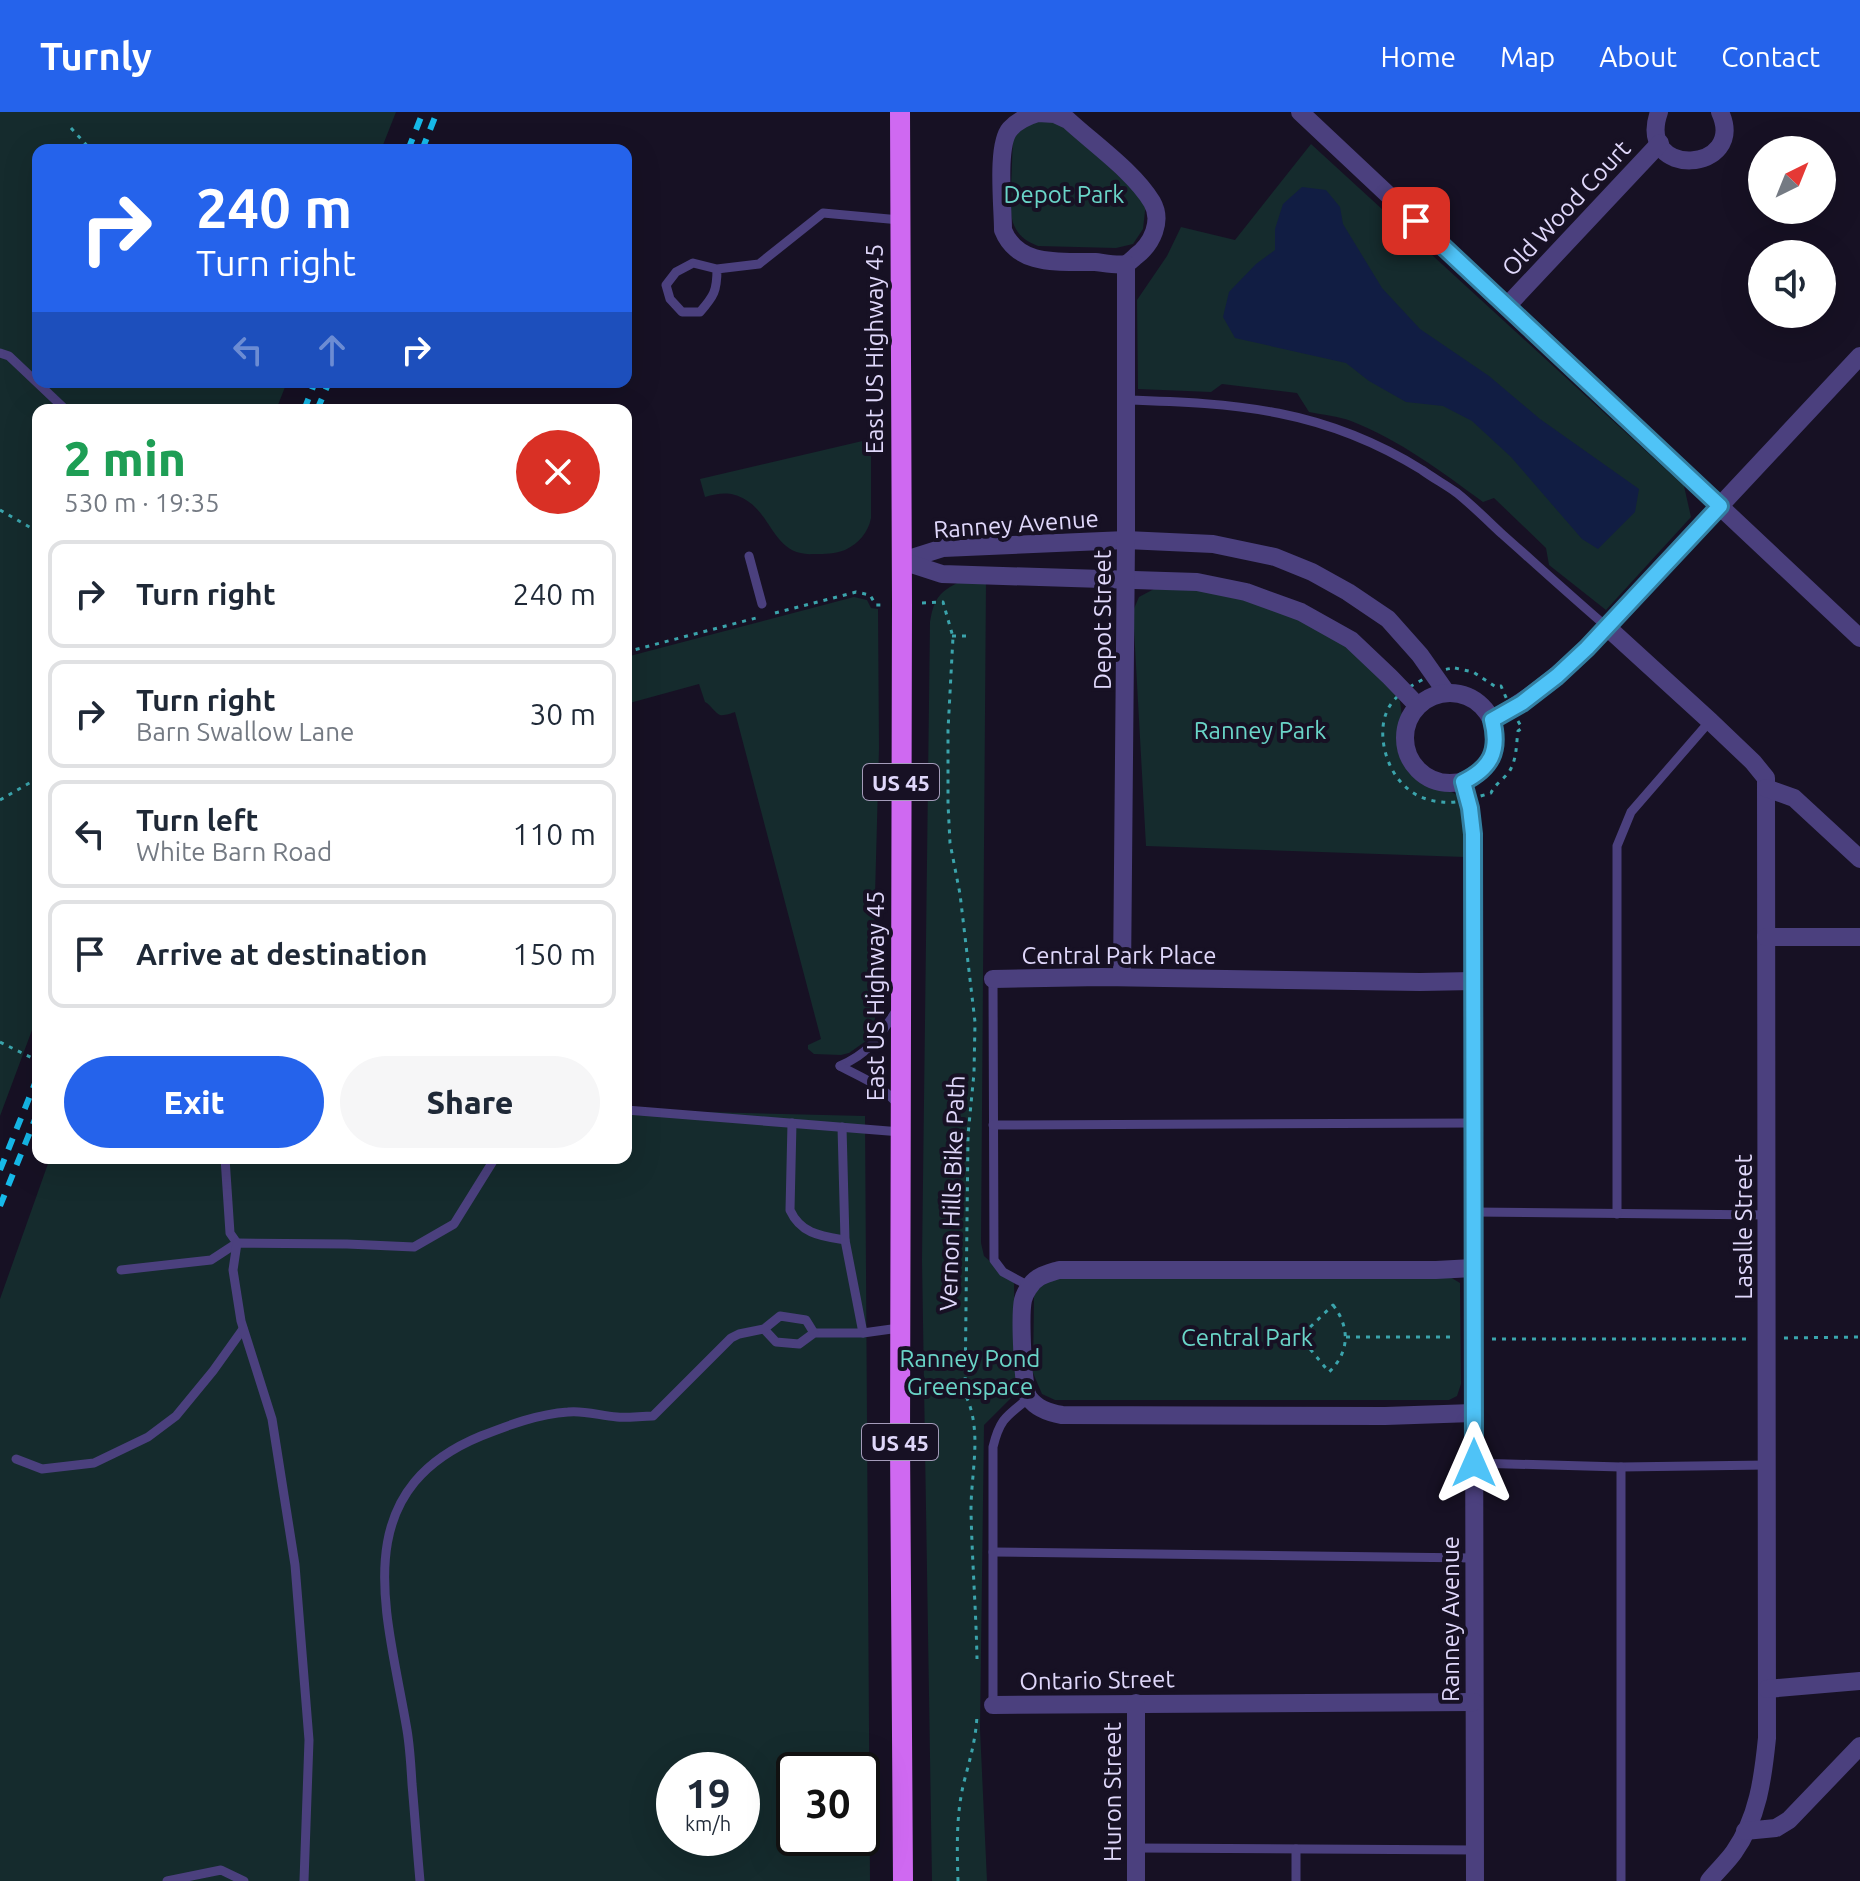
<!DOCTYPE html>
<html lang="en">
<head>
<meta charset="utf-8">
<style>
	body { margin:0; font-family:Ubuntu,sans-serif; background:#f6f6f7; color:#1f2937; height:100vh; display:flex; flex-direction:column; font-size:30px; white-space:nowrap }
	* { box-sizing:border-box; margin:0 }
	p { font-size:26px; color:#747a83 }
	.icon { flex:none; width:44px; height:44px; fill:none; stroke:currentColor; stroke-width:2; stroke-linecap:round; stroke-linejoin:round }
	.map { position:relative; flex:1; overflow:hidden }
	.drawer { position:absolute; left:32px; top:292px; width:600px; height:760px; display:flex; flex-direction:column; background:#fff; border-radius:16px; box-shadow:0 8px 32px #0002 }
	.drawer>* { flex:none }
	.guide { position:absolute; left:32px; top:32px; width:600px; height:244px; border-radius:16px; box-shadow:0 8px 32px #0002; background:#2563eb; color:#fff; overflow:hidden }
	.needle { width:52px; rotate:43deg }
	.tools { position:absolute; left:1748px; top:24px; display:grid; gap:16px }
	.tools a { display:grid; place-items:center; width:88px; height:88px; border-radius:50%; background:#fff; box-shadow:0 8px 32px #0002; font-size:40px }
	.speed { position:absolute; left:656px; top:1640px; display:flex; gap:16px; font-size:40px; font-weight:700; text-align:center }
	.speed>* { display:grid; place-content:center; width:104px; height:104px; border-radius:50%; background:#fff; box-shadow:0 8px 32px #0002; line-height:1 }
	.speed small { font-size:20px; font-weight:400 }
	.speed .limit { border:4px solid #111; border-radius:12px; background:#fff; color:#111 }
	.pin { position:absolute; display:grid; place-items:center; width:68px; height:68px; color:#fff; margin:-34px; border-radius:16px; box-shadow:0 4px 12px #0006 }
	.me { position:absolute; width:88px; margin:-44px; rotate:0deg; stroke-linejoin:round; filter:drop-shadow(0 0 6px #0008) }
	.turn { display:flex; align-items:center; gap:28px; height:168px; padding:0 32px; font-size:36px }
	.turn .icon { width:104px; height:104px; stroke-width:2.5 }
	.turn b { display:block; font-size:56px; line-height:68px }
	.lanes { display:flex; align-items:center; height:76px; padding:0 32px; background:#0003; justify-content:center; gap:40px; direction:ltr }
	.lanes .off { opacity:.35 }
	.round { display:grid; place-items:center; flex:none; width:84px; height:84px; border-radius:42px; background:#f6f6f7 }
	.overview { display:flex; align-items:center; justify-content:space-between; height:136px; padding:0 32px }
	h1 { font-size:48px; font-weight:800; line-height:60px; color:#1e9e55 }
	.primary-button { display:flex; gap:16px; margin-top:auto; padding:16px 32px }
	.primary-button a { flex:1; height:92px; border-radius:48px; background:#2563eb; color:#fff; font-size:32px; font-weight:800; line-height:92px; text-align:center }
	.primary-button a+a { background:#f6f6f7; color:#1f2937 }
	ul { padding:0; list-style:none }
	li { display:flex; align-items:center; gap:24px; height:108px; margin:0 16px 12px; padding:0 16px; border:4px solid #e0e1e3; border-radius:16px }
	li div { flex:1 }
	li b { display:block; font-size:30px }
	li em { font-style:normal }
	header { display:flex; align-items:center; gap:48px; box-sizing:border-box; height:112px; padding:0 40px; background:#2563eb; color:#fff }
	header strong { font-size:38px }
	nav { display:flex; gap:44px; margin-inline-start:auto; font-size:28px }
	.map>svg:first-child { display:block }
	.green { fill:#152b2d; fill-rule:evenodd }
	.water { fill:#111d43 }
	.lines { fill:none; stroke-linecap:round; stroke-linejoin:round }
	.path { stroke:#3ba4ac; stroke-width:3; stroke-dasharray:4 6; stroke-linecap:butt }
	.lane { stroke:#4b407e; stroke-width:9 }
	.street { stroke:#4b407e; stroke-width:18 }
	.primary { stroke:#cf69f1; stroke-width:20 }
	.rail { stroke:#16b9e9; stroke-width:6; stroke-dasharray:12 10; stroke-linecap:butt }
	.route-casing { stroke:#337fa1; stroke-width:20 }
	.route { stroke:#4fc3f7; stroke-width:14 }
	.labels { text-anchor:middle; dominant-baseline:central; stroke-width:8; stroke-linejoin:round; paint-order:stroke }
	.shield { fill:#171124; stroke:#a49cba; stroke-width:2 }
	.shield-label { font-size:22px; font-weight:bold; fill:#e0d8fb }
	.park-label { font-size:24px; fill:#6ad5c8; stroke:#171124 }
	.street-label { font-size:24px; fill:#e0d8fb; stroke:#171124 }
</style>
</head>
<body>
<header>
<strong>Turnly</strong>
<nav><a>Home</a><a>Map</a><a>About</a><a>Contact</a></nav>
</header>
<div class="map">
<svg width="1860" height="1769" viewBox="0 0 1860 1769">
	<rect width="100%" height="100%" fill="#171124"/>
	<!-- green -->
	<g class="green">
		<path d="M0 0H396L381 38H38V270H287L276 298H38V902L0 1004Z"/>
		<path d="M1035 6 1064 12 1146 90 1143 117 1133 132 1116 136 1038 134C1008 123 1010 101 1011 74 1012 59 1012 43 1013 28L1017 17Z"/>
		<path d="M1311 32 1684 374 1691 405 1606 498 1549 453 1546 436 1494 386 1483 390C1442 360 1400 328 1351 309 1338 304 1323 303 1309 300L1297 281 1222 272 1211 280 1138 277 1137 188 1167 144 1181 115 1235 128Z"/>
		<path d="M871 327V406C868 421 859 431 845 438 835 442 825 442 814 442 774 445 773 404 746 388 731 379 720 381 705 385L700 367Z"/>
		<path d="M961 469 986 470 981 1131 984 1144 1014 1171 1016 1281 984 1313 980 1617 987 1769H932L922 1148 930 510C934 486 939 480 961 469Z"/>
		<path d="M1154 477 1223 478 1336 523 1384 567 1400 589 1402 605 1398 638 1410 658 1422 671 1446 677 1457 683 1465 699V745L1146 734 1133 499 1139 485Z"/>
		<path d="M854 485 867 488 871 496 878 497 879 636 874 821 875 911 866 929 849 941 841 943 814 942 808 937V933L821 927 735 600C732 601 724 604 720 603 715 601 711 593 705 590L699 572 626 592V545Z"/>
		<path d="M626 998 865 1004 870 1769H0V1187L50 1046H626ZM674 1658H742V1726H674ZM794 1658H862V1726H794Z"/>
		<path d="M1450 1165 1460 1171 1461 1272 1457 1284 1449 1288H1055L1042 1282 1033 1261 1034 1185 1038 1173 1048 1166Z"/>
	</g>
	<!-- water -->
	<path class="water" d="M1302 75 1326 78 1340 95 1343 112 1382 176 1420 217 1489 264 1540 307 1639 377 1635 400 1598 437 1582 427 1511 345 1472 309 1443 294 1406 290 1369 269 1346 251 1235 226 1223 205 1229 180 1256 152 1275 138V117L1283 92Z"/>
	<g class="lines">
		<!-- path -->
		<g class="path">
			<path d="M71 16 91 38"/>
			<path d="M0 398 38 420"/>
			<path d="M922 491 943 490 953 525 948 618V692L950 731 960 782 975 910 974 961 968 1023 965 1282C983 1318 971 1359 971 1398 972 1448 976 1498 977 1547"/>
			<path d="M775 501 856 480 870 483 876 493H882"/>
			<path d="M952 524H968"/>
			<path d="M626 540 756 506"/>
			<path d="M1455 556 1473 560 1496 575 1501 574 1511 597 1522 616 1518 619C1516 634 1517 647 1509 660 1503 668 1495 672 1491 681 1476 685 1458 692 1442 690 1430 689 1417 685 1408 677 1385 659 1374 616 1391 592 1399 581 1409 575 1420 569 1432 562 1442 557 1455 556Z"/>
			<path d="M0 688 38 666"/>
			<path d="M0 930 38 949"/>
			<path d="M1333 1193C1350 1215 1350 1240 1329 1260L1306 1232 1305 1220Z"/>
			<path d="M1346 1225H1456"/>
			<path d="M1784 1226 1860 1225"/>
			<path d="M1492 1227H1748"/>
			<path d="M958 1769C957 1736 956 1702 964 1670 970 1647 976 1627 977 1603"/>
		</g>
		<!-- lane -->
		<g class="lane">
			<path d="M717 157C717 179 714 184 700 200H682L670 187 666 173 676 160 693 151 717 157 759 152 823 101 900 108"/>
			<path d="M0 241 9 244 66 298"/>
			<path d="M1125 288C1237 291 1324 297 1422 358 1433 366 1446 373 1457 381 1473 394 1487 408 1502 422 1537 453 1571 484 1607 515"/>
			<path d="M749 444 762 492"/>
			<path d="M993 867 994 1148 1003 1160 1029 1174"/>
			<path d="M840 954C870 941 879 925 896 899"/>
			<path d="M840 954C862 966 880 972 897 991"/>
			<path d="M626 998 901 1020"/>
			<path d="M792 1011 790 1098C801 1122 821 1124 845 1128"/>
			<path d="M993 1013 1474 1011"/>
			<path d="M842 1015 845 1128 863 1221"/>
			<path d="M1474 1100 1767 1103"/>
			<path d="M1617 1102V734L1631 700 1710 609"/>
			<path d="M121 1158 211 1148 237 1131 230 1121 225 1046"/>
			<path d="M764 1217 776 1230 799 1232 814 1221H863L899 1216"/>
			<path d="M16 1347 42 1357 94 1351 148 1325 176 1304 213 1259 243 1217"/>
			<path d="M1474 1351 1621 1355 1767 1353"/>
			<path d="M1621 1355V1769"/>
			<path d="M993 1440 1473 1446"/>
			<path d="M993 1593V1335C1000 1306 1007 1304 1029 1286"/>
			<path d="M1136 1736 1475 1738"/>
			<path d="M1296 1737V1769"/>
			<path d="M167 1769 221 1758 244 1769"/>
			<path d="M304 1769 309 1628 295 1453 272 1307 241 1209 233 1158 237 1131 347 1132 414 1135 454 1112 495 1046"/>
			<path d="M420 1769C417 1737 415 1705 412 1672 411 1654 410 1636 407 1618 388 1504 343 1381 481 1324 509 1313 538 1302 568 1300 584 1298 601 1304 617 1305 628 1306 641 1304 653 1304L731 1226 739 1222 764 1217 780 1204 806 1208 814 1221"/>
		</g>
		<!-- street -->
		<g class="street">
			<path d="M1300 0 1860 526"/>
			<path d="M1659 0C1635 68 1748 61 1720 0"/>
			<path d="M1038 1 1055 2 1068 8C1094 32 1134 60 1152 90 1163 109 1152 132 1136 144 1133 147 1130 150 1126 152 1118 154 1104 151 1095 150 1062 149 1018 156 1003 118 1003 95 996 33 1010 17 1017 9 1028 4 1038 1Z"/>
			<path d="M1507 194 1660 31"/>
			<path d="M902 449 943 436 1126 428 1213 432 1275 445 1312 460 1348 480 1388 507 1420 543 1446 580"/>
			<path d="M902 449 942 462 1197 470 1246 480 1301 500 1351 528 1390 565 1417 593"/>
			<path d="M1607 515 1710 609 1753 650 1766 666 1767 1626C1763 1666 1758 1706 1734 1740 1727 1750 1717 1759 1709 1769"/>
			<circle cx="1450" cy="626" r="45"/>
			<path d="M1492 608C1529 587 1556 565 1587 536L1860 244"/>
			<path d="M1463 670 1470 696 1473 722 1475 1769"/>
			<path d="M1766 676 1794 686 1860 747"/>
			<path d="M1766 825H1860"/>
			<path d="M1122 865 1126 428V152"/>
			<path d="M993 867 1102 865 1420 870 1474 869"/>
			<path d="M1473 1301 1385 1304 1062 1303C1050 1301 1037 1297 1029 1286 1022 1276 1020 1201 1023 1188 1024 1184 1026 1180 1028 1177 1035 1164 1046 1162 1059 1158H1436L1473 1156"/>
			<path d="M1767 1577 1860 1569"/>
			<path d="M993 1593 1474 1590"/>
			<path d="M1745 1719 1776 1716 1789 1708 1860 1634"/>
			<path d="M1136 1769V1591"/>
		</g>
		<!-- primary -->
		<path class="primary" d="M900 0 902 492 900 1331 903 1769"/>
		<!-- rail -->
		<g class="rail">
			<path d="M408 38 423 0"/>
			<path d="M422 38 437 0"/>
			<path d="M304 298 315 270"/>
			<path d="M317 298 329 270"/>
			<path d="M0 1058 38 964"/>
			<path d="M0 1094 38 1000"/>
		</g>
	</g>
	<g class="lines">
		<!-- route casing -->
		<g class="route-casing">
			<path id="route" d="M1416 109 1720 394 1587 536 1557 564 1522 591 1492 608C1500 639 1491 656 1463 670L1470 696 1473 722 1474 1351"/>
		</g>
		<!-- route -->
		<use href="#route" class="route"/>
	</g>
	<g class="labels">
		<!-- shield labels -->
		<g class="shield">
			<rect x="863" y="652" width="76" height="36" rx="6"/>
			<rect x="862" y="1312" width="76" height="36" rx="6"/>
		</g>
		<g class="shield-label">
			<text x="901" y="670">US 45</text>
			<text x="900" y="1330">US 45</text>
		</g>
		<!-- park labels -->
		<g class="park-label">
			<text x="1064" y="82">Depot Park</text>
			<text x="1260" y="618">Ranney Park</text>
			<text x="1247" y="1225">Central Park</text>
			<text x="970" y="1246">Ranney Pond<tspan x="970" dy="28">Greenspace</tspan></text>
		</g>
		<!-- street labels -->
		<g class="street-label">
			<text transform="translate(1566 96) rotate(-47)">Old Wood Court</text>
			<text transform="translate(874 237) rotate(-90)">East US Highway 45</text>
			<text transform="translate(1016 412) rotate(-4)">Ranney Avenue</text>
			<text transform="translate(1102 508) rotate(-90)">Depot Street</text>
			<text x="1119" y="843">Central Park Place</text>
			<text transform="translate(875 884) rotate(-90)">East US Highway 45</text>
			<text transform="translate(952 1081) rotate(-88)">Vernon Hills Bike Path</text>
			<text transform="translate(1743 1115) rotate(-90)">Lasalle Street</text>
			<text transform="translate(1450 1507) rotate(-90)">Ranney Avenue</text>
			<text transform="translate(1097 1568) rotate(-1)">Ontario Street</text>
			<text transform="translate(1112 1680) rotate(-90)">Huron Street</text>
		</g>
	</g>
</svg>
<div class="tools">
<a><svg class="needle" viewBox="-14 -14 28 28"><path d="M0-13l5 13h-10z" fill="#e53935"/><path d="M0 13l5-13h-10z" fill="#747a83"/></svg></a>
<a><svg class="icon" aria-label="sound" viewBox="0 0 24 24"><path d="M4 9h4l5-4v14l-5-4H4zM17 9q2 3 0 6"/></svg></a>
</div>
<div class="speed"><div>19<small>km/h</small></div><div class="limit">30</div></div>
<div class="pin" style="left:1416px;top:109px;background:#d93025"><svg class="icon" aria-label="arrive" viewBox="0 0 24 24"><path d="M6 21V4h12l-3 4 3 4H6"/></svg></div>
<svg class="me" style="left:1474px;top:1351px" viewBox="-20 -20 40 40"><path d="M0-17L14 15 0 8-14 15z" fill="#4fc3f7" stroke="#fff" stroke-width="4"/></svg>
<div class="guide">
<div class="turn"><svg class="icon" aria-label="right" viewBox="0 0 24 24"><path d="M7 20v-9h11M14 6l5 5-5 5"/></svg><div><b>240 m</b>Turn right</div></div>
<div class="lanes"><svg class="icon off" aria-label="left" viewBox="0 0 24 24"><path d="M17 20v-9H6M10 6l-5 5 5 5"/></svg><svg class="icon off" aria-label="ahead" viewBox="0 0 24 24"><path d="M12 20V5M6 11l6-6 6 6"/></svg><svg class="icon" aria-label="right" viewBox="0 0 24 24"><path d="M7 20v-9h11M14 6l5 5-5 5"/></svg></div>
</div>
<section class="drawer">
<div class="overview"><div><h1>2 min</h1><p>530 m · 19:35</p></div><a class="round" style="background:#d93025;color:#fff"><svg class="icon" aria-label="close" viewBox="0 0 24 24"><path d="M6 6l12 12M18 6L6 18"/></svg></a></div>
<ul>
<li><svg class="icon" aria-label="right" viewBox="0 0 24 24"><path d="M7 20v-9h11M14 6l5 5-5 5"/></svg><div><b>Turn right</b></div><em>240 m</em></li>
<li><svg class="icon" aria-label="right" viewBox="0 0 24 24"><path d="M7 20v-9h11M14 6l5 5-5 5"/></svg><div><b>Turn right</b><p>Barn Swallow Lane</p></div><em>30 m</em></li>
<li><svg class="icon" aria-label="left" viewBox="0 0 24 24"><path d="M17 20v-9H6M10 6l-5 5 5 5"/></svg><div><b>Turn left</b><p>White Barn Road</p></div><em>110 m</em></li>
<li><svg class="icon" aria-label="arrive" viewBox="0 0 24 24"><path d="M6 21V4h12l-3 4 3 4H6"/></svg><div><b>Arrive at destination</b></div><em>150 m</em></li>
</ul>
<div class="primary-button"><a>Exit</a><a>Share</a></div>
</section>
</div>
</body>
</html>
